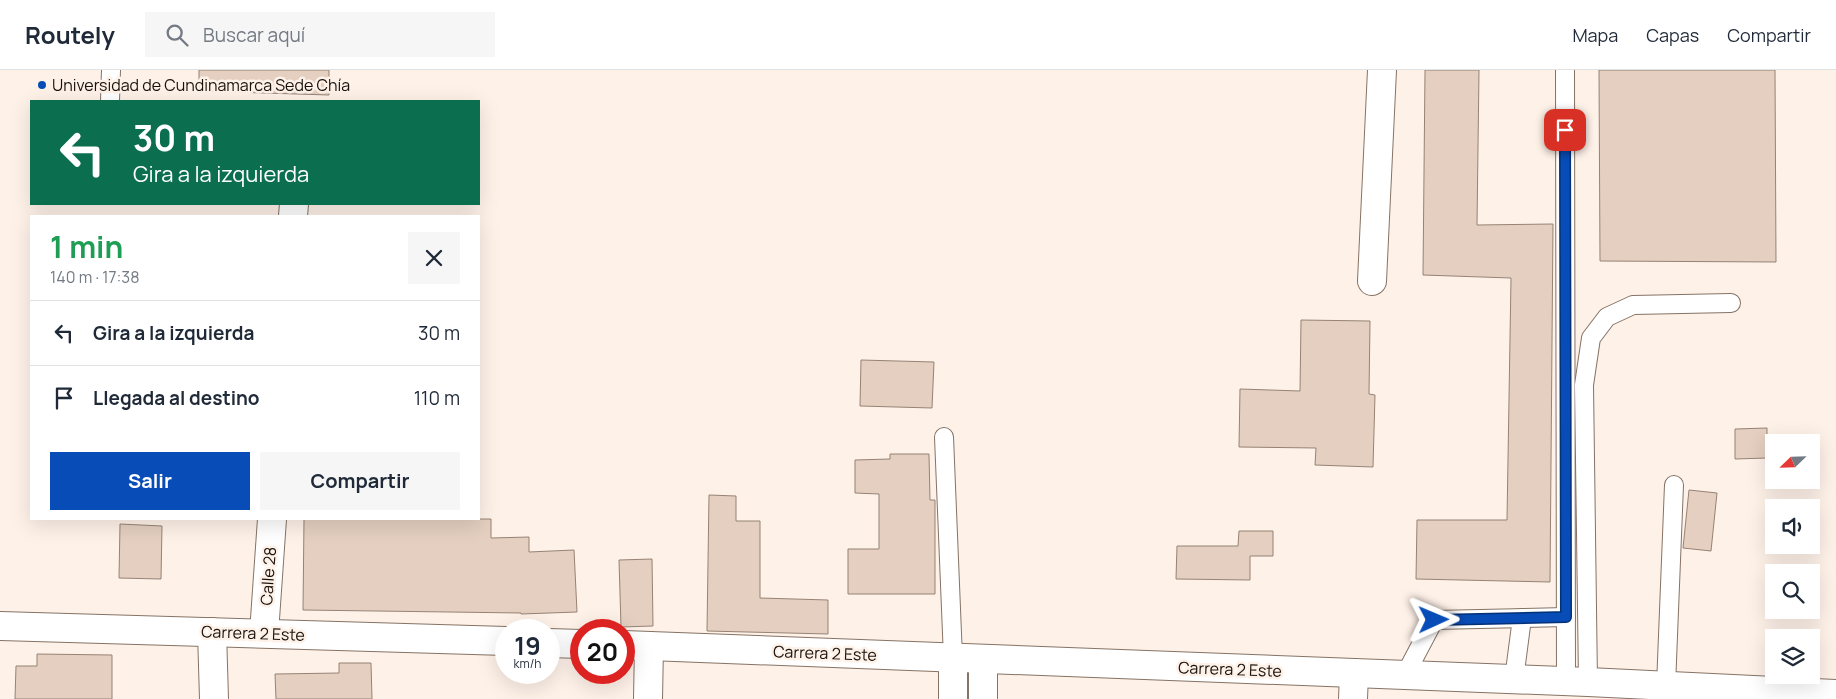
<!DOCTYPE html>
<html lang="es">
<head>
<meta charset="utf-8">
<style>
	body { margin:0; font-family:Manrope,sans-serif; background:#f6f6f7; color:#1f2937; height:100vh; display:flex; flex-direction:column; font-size:19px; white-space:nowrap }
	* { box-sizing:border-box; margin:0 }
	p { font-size:16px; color:#747a83 }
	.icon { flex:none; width:28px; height:28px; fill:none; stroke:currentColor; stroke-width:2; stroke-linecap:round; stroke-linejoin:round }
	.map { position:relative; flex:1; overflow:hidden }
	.side { position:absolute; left:30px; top:145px; width:450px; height:305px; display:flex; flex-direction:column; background:#fff; border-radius:0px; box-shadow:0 5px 20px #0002 }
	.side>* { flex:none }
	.hud { position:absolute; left:30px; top:30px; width:450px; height:105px; border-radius:0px; box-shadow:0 5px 20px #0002; background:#0b6e4f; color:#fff; overflow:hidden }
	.needle { width:32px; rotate:247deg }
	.buttons { position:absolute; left:1765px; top:364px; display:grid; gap:10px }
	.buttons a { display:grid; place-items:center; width:55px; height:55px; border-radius:0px; background:#fff; box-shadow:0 5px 20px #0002; font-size:25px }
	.speed { position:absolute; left:495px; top:549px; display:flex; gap:10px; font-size:25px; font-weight:700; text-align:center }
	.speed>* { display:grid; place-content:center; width:65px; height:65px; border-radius:50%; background:#fff; box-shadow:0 5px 20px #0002; line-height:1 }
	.speed small { font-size:12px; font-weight:400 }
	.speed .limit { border:8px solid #d22; background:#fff; color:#111 }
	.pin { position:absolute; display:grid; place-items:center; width:42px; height:42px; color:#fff; margin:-21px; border-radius:10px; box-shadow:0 2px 8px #0006 }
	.me { position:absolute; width:55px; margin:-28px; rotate:89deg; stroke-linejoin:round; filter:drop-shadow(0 0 4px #0008) }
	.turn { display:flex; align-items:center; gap:18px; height:105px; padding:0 20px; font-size:22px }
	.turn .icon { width:65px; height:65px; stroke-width:2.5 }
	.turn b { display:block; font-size:35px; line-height:42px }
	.round { display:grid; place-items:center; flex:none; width:52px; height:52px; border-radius:0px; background:#f6f6f7 }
	.overview { display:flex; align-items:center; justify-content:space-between; height:85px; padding:0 20px }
	h1 { font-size:30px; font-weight:700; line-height:38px; color:#1e9e55 }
	.action { display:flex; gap:10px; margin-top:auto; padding:10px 20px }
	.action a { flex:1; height:58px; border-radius:0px; background:#084cb7; color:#fff; font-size:20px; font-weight:700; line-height:58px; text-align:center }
	.action a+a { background:#f6f6f7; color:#1f2937 }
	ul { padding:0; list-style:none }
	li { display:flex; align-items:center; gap:15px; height:65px; padding:0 20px; border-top:1px solid #e0e1e3 }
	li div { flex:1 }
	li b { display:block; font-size:19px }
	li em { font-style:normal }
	header { display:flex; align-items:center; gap:30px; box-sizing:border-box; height:70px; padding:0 25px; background:#fff; border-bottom:1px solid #e0e1e3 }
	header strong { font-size:24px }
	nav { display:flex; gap:28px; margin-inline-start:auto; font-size:18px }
	.search { width:350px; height:45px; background:#f6f6f7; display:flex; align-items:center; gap:12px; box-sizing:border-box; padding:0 18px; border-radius:0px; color:#747a83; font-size:19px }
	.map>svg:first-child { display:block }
	.building { fill:#e4cfc0; stroke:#968375 }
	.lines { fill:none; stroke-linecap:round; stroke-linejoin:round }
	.lane-casing { stroke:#857365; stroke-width:20 }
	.street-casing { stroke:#857365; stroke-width:30 }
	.secondary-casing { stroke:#857365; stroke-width:30 }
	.lane { stroke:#fff; stroke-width:18 }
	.street { stroke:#fff; stroke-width:28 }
	.secondary { stroke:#fff; stroke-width:28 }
	.route-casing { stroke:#053177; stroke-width:12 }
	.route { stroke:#084cb7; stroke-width:9 }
	.poi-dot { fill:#084cb7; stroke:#fef1e8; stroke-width:2 }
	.labels { text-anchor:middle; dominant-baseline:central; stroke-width:5; stroke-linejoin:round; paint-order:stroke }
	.poi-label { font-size:16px; fill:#18110c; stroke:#fef1e8; text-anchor:start }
	.street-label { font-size:16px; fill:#18110c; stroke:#fef1e8 }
</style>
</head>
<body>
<header>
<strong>Routely</strong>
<div class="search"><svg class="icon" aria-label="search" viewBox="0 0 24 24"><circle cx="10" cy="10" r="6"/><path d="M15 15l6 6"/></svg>Buscar aquí</div>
<nav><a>Mapa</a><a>Capas</a><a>Compartir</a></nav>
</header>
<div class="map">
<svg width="1836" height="629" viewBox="0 0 1836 629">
	<rect width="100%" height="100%" fill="#fef1e8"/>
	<!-- building -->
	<g class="building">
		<path d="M199 0H329V25L199 21Z"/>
		<path d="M1425 0H1479L1477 155 1553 154 1550 512 1416 509 1417 450H1507L1511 208 1423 205Z"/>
		<path d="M1599 0H1775L1776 192 1600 191Z"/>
		<path d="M1301 250 1370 251 1369 324 1375 325 1373 397 1315 395 1316 378 1239 377 1240 319 1300 321Z"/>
		<path d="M861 290 934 292 932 338 860 336Z"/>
		<path d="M1767 358V388L1735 389V359Z"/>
		<path d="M890 384H929L930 430H935V524H848V479H879V424L855 423V390L890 389Z"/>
		<path d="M1689 420 1717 423 1711 481 1683 478Z"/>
		<path d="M709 425 736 426V451H760V528L828 530V564L707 561Z"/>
		<path d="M304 449H491V468L529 467V482L574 480 577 542 521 544V543L303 540Z"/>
		<path d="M120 454 162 456 161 509 119 508Z"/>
		<path d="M1239 461H1273V486H1250V510L1176 509 1177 476H1238Z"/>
		<path d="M652 489 653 556 621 557 619 490Z"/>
		<path d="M37 584 112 585V629H15L16 596H37Z"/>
		<path d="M339 593H371L372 629H276L275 604 339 603Z"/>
	</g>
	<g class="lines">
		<!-- lane casing -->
		<g class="lane-casing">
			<g id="lane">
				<path d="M1565 0 1566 611"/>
				<path d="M110 31 111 0"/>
				<path d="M944 367 953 588"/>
				<path d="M1405 605 1434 550 1566 547"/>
				<path d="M1514 609 1522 548"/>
				<path d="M1588 612 1584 315 1591 268 1607 247 1633 235 1731 233"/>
				<path d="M1666 616 1674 415"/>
			</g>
		</g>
		<!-- street casing -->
		<g class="street-casing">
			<g id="street">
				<path d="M293 146 294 134"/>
				<path d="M1372 211 1382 0"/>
				<path d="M212 562 214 629"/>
				<path d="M264 563 272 449"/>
				<path d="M648 629 649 576"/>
				<path d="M953 629V588"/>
				<path d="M983 629V589"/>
				<path d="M1353 629 1354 603"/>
			</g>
		</g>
		<!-- secondary casing -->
		<g class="secondary-casing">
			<g id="secondary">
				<path d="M0 556 506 571"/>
				<path d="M549 573 581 574"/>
				<path d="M624 575 1588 612 1836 624"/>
			</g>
		</g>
		<!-- lane -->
		<use href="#lane" class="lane"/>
		<!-- street -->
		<use href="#street" class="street"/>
		<!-- secondary -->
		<use href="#secondary" class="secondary"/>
	</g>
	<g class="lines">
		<!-- route casing -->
		<g class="route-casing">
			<path id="route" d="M1434 550 1566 547 1565 60"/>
		</g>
		<!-- route -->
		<use href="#route" class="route"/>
	</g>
	<!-- markers -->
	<circle class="poi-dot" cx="42" cy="15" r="5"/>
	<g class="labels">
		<!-- poi labels -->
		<g class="poi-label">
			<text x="52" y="15">Universidad de Cundinamarca Sede Chía</text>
		</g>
		<!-- street labels -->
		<g class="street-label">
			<text transform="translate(268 506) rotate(-86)">Calle 28</text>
			<text transform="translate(253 563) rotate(2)">Carrera 2 Este</text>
			<text transform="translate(825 583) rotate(2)">Carrera 2 Este</text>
			<text transform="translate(1230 599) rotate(2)">Carrera 2 Este</text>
		</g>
	</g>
</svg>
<div class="buttons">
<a><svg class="needle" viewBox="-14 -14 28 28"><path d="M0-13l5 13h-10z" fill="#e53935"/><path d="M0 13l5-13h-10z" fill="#747a83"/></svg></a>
<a><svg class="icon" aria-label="sound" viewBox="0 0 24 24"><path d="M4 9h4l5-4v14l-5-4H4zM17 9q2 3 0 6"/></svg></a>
<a><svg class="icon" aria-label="search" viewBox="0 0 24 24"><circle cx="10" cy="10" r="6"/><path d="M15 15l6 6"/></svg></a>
<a><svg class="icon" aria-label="layers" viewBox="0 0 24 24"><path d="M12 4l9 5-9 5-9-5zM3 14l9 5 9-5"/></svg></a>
</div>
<div class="speed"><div>19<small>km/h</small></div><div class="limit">20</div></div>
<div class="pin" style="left:1565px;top:60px;background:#d93025"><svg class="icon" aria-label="arrive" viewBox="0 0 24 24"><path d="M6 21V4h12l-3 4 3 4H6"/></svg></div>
<svg class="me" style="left:1434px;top:550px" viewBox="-20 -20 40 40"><path d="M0-17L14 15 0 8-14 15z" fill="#084cb7" stroke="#fff" stroke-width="4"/></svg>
<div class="hud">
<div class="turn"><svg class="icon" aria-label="left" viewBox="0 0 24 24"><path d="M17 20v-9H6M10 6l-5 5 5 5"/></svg><div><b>30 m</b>Gira a la izquierda</div></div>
</div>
<section class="side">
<div class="overview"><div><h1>1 min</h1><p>140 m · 17:38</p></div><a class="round"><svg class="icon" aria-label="close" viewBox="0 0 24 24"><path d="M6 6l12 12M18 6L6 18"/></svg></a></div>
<ul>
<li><svg class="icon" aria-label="left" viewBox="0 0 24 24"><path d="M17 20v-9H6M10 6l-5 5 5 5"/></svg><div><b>Gira a la izquierda</b></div><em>30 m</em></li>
<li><svg class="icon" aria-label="arrive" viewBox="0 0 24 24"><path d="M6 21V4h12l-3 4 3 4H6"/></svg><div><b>Llegada al destino</b></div><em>110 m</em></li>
</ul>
<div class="action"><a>Salir</a><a>Compartir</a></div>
</section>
</div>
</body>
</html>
